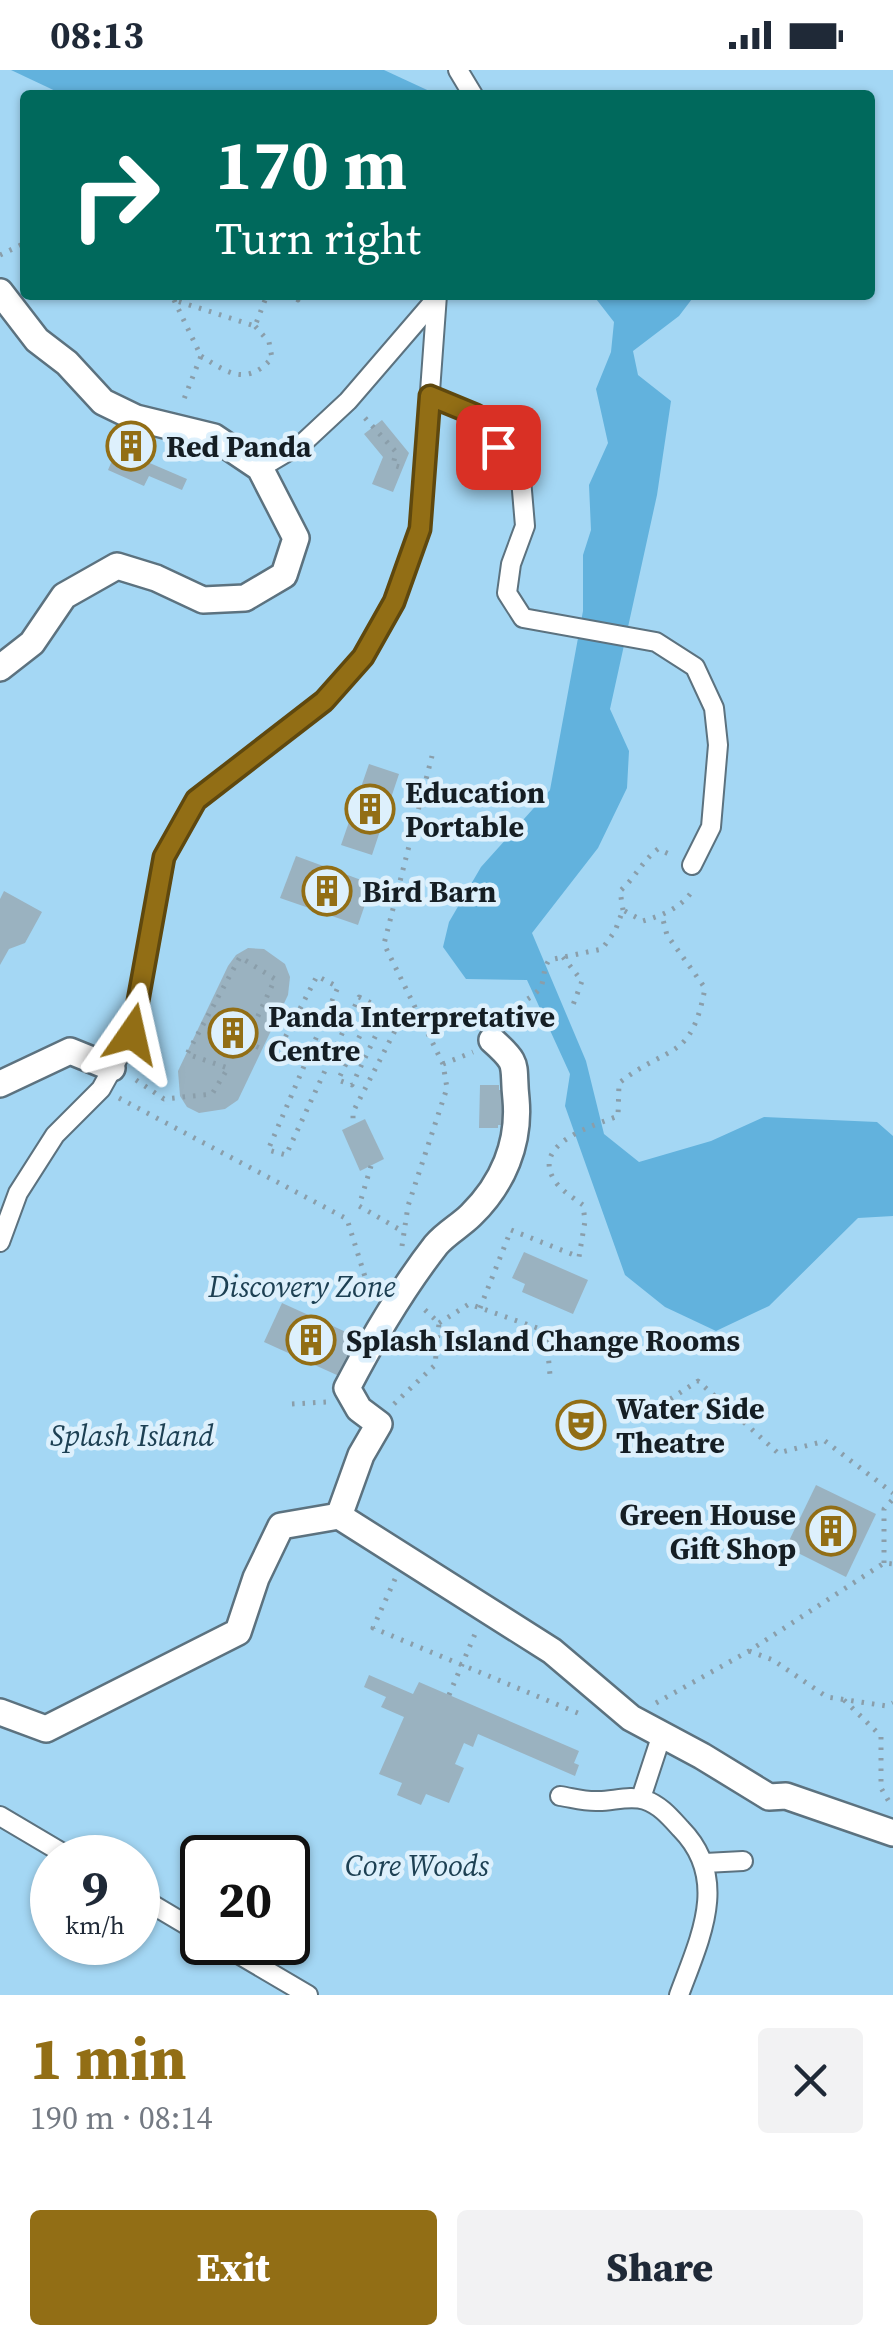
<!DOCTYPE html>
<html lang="en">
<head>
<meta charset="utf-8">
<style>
	body { margin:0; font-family:"Source Serif 4",serif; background:#f2f2f3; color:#1f2937; height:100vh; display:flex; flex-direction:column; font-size:38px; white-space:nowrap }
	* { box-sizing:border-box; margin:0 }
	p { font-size:32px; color:#747a83 }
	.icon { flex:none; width:55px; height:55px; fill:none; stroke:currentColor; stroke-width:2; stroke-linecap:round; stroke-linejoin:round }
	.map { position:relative; height:1925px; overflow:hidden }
	.panel { display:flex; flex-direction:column; background:#fff; flex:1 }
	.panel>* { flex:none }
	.hud { position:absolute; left:20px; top:20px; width:855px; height:210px; border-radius:10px; box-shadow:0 2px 8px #0004; background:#00695c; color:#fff; overflow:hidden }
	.speed { position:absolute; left:30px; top:1765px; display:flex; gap:20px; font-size:50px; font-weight:700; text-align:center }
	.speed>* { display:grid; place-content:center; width:130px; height:130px; border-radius:50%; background:#fff; box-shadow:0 2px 8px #0004; line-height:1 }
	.speed small { font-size:25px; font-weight:400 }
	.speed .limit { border:5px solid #111; border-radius:15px; background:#fff; color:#111 }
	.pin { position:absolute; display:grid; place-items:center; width:85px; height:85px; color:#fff; margin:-42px; border-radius:20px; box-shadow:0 5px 15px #0006 }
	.me { position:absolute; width:110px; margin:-55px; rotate:11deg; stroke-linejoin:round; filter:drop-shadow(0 0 8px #0008) }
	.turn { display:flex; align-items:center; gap:35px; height:210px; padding:0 30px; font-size:45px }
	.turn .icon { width:130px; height:130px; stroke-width:2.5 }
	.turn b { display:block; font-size:70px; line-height:85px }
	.round { display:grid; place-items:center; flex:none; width:105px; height:105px; border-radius:10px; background:#f2f2f3 }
	.headline { display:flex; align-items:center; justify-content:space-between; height:170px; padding:0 30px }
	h1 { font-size:60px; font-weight:800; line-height:75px; color:#926e15 }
	.primary-button { display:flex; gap:20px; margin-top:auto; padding:20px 30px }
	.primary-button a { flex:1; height:115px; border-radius:10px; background:#926e15; color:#fff; font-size:40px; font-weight:800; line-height:115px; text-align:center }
	.primary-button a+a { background:#f2f2f3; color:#1f2937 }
	.status { display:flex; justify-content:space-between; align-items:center; height:70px; padding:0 50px; background:#fff; direction:ltr }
	.status svg { height:28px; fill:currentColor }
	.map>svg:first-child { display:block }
	.green { fill:#a4d7f4; fill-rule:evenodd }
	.water { fill:#62b2dd }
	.building { fill:#9ab2c0 }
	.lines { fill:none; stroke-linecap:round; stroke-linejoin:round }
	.service-casing { stroke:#5c727f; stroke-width:22 }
	.pedestrian-casing { stroke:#5c727f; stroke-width:30 }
	.path { stroke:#8a9eaa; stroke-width:5; stroke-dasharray:2.5 8; stroke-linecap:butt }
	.service { stroke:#fff; stroke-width:18 }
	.pedestrian { stroke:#fff; stroke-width:25 }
	.route-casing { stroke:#5f480e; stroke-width:25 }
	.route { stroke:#926e15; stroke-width:18 }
	.labels { text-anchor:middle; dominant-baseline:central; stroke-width:9; stroke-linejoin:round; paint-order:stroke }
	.poi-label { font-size:30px; font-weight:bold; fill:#151e24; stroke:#ddf0fc; text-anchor:start }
	.park-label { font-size:30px; font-style:italic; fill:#1d4053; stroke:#ddf0fc }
</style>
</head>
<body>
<div class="status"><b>08:13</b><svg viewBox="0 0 49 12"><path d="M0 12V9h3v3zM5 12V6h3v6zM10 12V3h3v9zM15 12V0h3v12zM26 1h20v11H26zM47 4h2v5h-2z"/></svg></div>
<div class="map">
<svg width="893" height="1925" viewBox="0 0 893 1925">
	<rect width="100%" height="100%" fill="#cbe4f3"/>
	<!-- green -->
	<path class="green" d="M0 0H893V1925H0ZM25 25H870V225H25ZM52 1788H138V1872H52ZM202 1788H288V1872H202Z"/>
	<!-- water -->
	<g class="water">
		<path d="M11 0H384L438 25H64Z"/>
		<path d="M593 225H695L679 246 633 281 638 305 671 331 657 425 610 639 629 681 627 718 598 778 532 863 586 991 604 1064 639 1092 711 1071 764 1047 877 1052 893 1066V1146L858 1148 769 1236 716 1261 665 1237 625 1205 565 1036 570 1004 527 910 466 909 443 877 449 852 481 797 550 720 583 541V485L591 460 589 415 608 373 596 319 611 282 614 252Z"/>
	</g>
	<!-- building -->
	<g class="building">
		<path d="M382 350 409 383 393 422 372 414 383 387 364 364Z"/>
		<path d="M127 355 148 363 138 388 187 409 182 420 149 406 144 416 108 400Z"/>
		<path d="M369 694 399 704 372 785 341 775Z"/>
		<path d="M296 786 372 814 358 855 280 828Z"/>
		<path d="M4 821 42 842 25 873 9 879 0 895V829Z"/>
		<path d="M248 878 264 879 285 894 290 907 288 925 238 1030 225 1039 199 1043 187 1037 180 1026 178 1001 228 896 236 885Z"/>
		<path d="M480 1015H499V1020H511L510 1055H498V1058H479Z"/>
		<path d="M365 1049 384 1089 360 1101 342 1060Z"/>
		<path d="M524 1182 588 1210 573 1244 522 1222 525 1214 512 1208Z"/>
		<path d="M282 1233 357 1267 339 1306 264 1272Z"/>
		<path d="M816 1415 876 1444 846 1507 786 1477Z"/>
		<path d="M369 1605 413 1624 419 1612 579 1681 574 1693 579 1695 575 1706 478 1664 473 1677 464 1673 455 1694 464 1698 449 1733 426 1724 421 1735 397 1725 402 1713 379 1704 404 1647 381 1637 386 1627 364 1617Z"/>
	</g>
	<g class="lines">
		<!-- service casing -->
		<g class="service-casing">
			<g id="service">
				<path d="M458 0 473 25"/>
				<path d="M431 326 476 345 521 409 525 456 511 494 507 523 523 548 656 572 695 597 714 638 718 675 711 757 692 795"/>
				<path d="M260 398 304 372 348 331 435 230"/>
				<path d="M0 1172 18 1123 55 1065 101 1019 132 963 165 787 196 730 323 631 363 587 395 532 420 459 437 225"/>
				<path d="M560 1726C573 1728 586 1732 599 1731 613 1731 631 1725 645 1730 660 1735 670 1747 681 1759 730 1809 700 1868 679 1925"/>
				<path d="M641 1728 662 1664"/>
				<path d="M0 1746 71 1788"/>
				<path d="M705 1793 743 1791"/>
				<path d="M138 1826 202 1864"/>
				<path d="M218 1872 308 1925"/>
			</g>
		</g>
		<!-- pedestrian casing -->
		<g class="pedestrian-casing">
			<g id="pedestrian">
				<path d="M0 222 37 270 67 293 103 332 136 348 214 367 260 398 296 468 284 505 245 528 203 530 156 508 117 496 64 526 32 573 0 598"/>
				<path d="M0 1014 70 981 112 998"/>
				<path d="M339 1446 552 1581 631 1648 702 1686 769 1727 786 1726 893 1763"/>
				<path d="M0 1642 46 1659 238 1562 256 1508 281 1456 339 1446 361 1385 379 1354 359 1339 347 1318C373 1268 401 1220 436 1175 446 1163 460 1156 471 1145 503 1114 520 1073 516 1029 512 993 521 996 492 970"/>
			</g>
		</g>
		<!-- path -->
		<g class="path">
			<path d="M0 185 25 173"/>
			<path d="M176 225 174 230 255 256 267 225"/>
			<path d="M287 225 298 230 301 225"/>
			<path d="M174 230 201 286 182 334"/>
			<path d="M201 286C229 304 247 316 272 288L269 272 255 256"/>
			<path d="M365 348 396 382 393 395 403 398"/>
			<path d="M623 840 620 821C636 807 642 791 658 779L671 785"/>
			<path d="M563 887 582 911 573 935"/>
			<path d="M500 944C512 937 538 927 542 914 545 903 543 900 549 890L602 879 615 861 623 840 643 851C664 845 684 836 694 818"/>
			<path d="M443 994 473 982"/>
			<path d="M136 1010 164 1029 212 1024 228 998 187 984 240 887 275 909 246 972 276 985 317 906 338 917 268 1080 286 1085 359 927 375 935 338 1010 352 1015 385 946 400 951 353 1042V1055"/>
			<path d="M119 1028 347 1149 371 1226"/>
			<path d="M371 1096 359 1136 402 1161"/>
			<path d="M402 1176 408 1136 447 1018 443 994 384 874 432 686"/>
			<path d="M480 1238 511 1160 579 1187 585 1151 583 1135C575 1129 565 1123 558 1115 525 1075 593 1056 618 1046L619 1013C670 973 691 992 705 918L667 865 662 846"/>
			<path d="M439 1253 469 1234 546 1261 550 1305"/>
			<path d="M292 1334 326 1332"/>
			<path d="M394 1334 435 1295 439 1253 424 1239"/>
			<path d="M644 1346 698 1311 778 1383 825 1371 893 1423"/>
			<path d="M884 1493V1439L893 1429"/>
			<path d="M395 1509 373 1558 585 1646"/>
			<path d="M749 1581 773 1590 827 1627 887 1636 893 1633"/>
			<path d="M449 1625 475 1564"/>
			<path d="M844 1630 881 1666V1718L891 1735"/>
			<path d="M656 1633 749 1581 884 1493 893 1494"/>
		</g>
		<!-- service -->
		<use href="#service" class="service"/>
		<!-- pedestrian -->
		<use href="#pedestrian" class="pedestrian"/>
	</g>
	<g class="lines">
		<!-- route casing -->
		<g class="route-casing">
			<path id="route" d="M132 964 164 787 196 730 324 631 363 587 394 532 420 459 430 326 476 345 498 377"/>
		</g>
		<!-- route -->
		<use href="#route" class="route"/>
	</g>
	<!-- icons -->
	<defs>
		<g id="building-ring" transform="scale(2.5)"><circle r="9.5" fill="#ddf0fc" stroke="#926e15" stroke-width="1.5"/><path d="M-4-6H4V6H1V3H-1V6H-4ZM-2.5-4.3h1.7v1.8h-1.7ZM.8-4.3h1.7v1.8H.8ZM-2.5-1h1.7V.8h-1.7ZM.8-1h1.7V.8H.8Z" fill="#926e15"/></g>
		<g id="theatre-ring" transform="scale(2.5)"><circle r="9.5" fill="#ddf0fc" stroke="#926e15" stroke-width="1.5"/><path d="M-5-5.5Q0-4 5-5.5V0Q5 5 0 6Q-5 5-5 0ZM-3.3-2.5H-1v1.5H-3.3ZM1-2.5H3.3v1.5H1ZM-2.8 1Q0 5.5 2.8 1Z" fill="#926e15"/></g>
	</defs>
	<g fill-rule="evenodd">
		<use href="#building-ring" x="131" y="376"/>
		<use href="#building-ring" x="370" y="739"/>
		<use href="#building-ring" x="327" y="821"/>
		<use href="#building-ring" x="233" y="963"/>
		<use href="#building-ring" x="311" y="1270"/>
		<use href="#theatre-ring" x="581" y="1355"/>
		<use href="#building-ring" x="831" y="1461"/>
	</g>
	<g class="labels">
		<!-- poi labels -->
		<g class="poi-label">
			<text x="166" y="376">Red Panda</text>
			<text x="405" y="722">Education<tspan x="405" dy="34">Portable</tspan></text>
			<text x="362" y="821">Bird Barn</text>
			<text x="268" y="946">Panda Interpretative<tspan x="268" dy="34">Centre</tspan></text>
			<text x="346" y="1270">Splash Island Change Rooms</text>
			<text x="616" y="1338">Water Side<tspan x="616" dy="34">Theatre</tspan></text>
			<text x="796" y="1444" text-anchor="end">Green House<tspan x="796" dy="34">Gift Shop</tspan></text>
		</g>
		<!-- park labels -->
		<g class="park-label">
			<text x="302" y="1216">Discovery Zone</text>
			<text x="132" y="1365">Splash Island</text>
			<text x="417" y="1795">Core Woods</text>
		</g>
	</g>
</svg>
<div class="speed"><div>9<small>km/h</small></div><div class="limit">20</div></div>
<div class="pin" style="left:498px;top:377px;background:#d93025"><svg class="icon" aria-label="arrive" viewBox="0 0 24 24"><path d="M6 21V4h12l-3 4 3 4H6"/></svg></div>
<svg class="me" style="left:132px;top:964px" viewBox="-20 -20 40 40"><path d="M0-17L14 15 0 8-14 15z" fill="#926e15" stroke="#fff" stroke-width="4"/></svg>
<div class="hud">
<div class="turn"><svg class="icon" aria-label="right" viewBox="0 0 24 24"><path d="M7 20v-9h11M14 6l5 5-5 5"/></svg><div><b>170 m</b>Turn right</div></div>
</div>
</div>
<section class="panel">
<div class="headline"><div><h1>1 min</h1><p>190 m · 08:14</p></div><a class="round"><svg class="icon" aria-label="close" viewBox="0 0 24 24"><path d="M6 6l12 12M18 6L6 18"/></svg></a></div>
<div class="primary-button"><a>Exit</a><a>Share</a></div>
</section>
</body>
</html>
